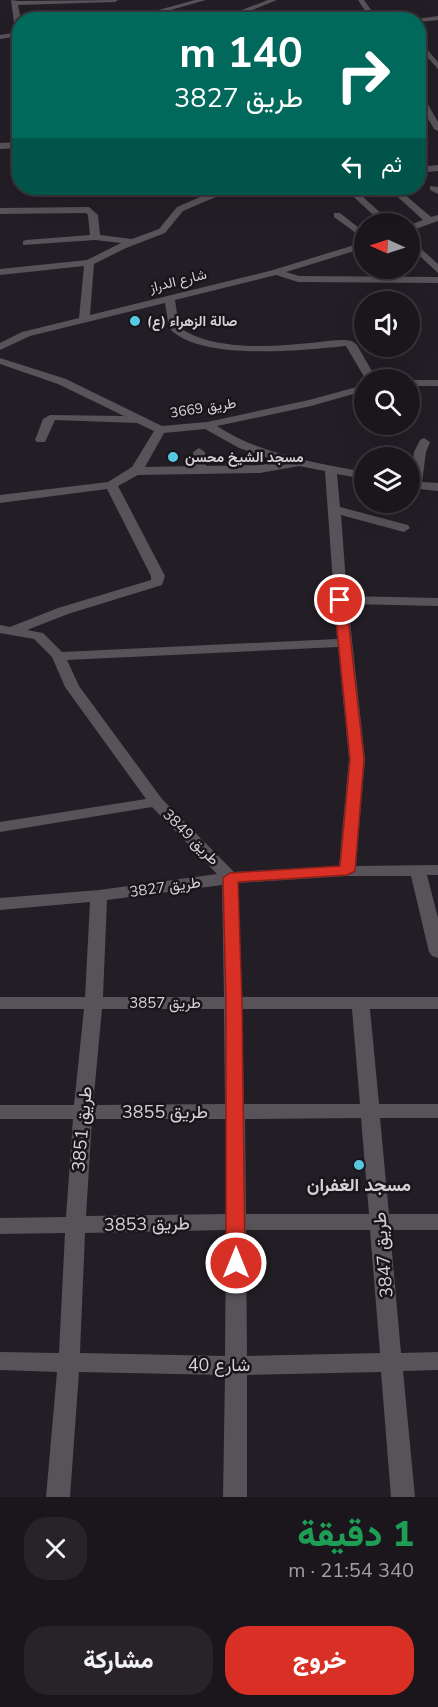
<!DOCTYPE html>
<html lang="ar">
<head>
<meta charset="utf-8">
<style>
	body { margin:0; font-family:"Nunito Sans",Vazirmatn,sans-serif; background:#272329; color:#f1f3f6; direction:rtl; height:100vh; display:flex; flex-direction:column; font-size:22px; white-space:nowrap }
	* { box-sizing:border-box; margin:0 }
	p { font-size:20px; color:#9f9fa3 }
	.icon { flex:none; width:33px; height:33px; fill:none; stroke:currentColor; stroke-width:2; stroke-linecap:round; stroke-linejoin:round }
	.map { position:relative; height:1497px; overflow:hidden; direction:ltr }
	.drawer { display:flex; flex-direction:column; background:#1a161c; flex:1 }
	.drawer>* { flex:none }
	.hud { position:absolute; left:12px; top:12px; width:414px; height:183px; border-radius:24px; box-shadow:0 6px 24px #0002,0 0 0 2px #38353b; direction:rtl; background:#00695c; color:#fff; overflow:hidden }
	.needle { width:39px; rotate:273deg }
	.controls { position:absolute; left:354px; top:213px; display:grid; gap:12px }
	.controls a { display:grid; place-items:center; width:66px; height:66px; border-radius:50%; background:#1a161c; box-shadow:0 6px 24px #0002,0 0 0 2px #38353b; font-size:30px }
	.pin { position:absolute; display:grid; place-items:center; width:51px; height:51px; color:#fff; margin:-26px; border:3px solid #fff; border-radius:50%; box-shadow:0 2px 6px #0007 }
	.me { position:absolute; width:66px; margin:-33px; rotate:0deg; stroke-linejoin:round; filter:drop-shadow(0 0 4px #0008) }
	.turn { display:flex; align-items:center; gap:21px; height:126px; padding:0 24px; font-size:27px }
	.turn .icon { width:78px; height:78px; stroke-width:2.5 }
	.turn b { display:block; font-size:42px; line-height:51px }
	.then { display:flex; align-items:center; height:57px; padding:0 24px; background:#0003; gap:12px; font-size:22px }
	.round { display:grid; place-items:center; flex:none; width:63px; height:63px; border-radius:24px; background:#272329 }
	.head { display:flex; align-items:center; justify-content:space-between; height:102px; padding:0 24px }
	h1 { font-size:36px; font-weight:800; line-height:45px; color:#1e9e55 }
	.action { display:flex; gap:12px; margin-top:auto; padding:12px 24px }
	.action a { flex:1; height:69px; border-radius:24px; background:#d93025; color:#fff; font-size:24px; font-weight:800; line-height:69px; text-align:center }
	.action a+a { background:#272329; color:#f1f3f6 }
	.map>svg:first-child { display:block }
	.lines { fill:none; stroke-linecap:round; stroke-linejoin:round }
	.street { fill:#585259; fill-rule:evenodd }
	.secondary { fill:#585259; fill-rule:evenodd }
	.route { fill:#d93025; stroke:#8d1f18; stroke-width:1.5 }
	.poi-dot { fill:#56c9e0; stroke:#1a151b; stroke-width:2 }
	.labels { text-anchor:middle; dominant-baseline:central; stroke-width:5; stroke-linejoin:round; paint-order:stroke }
	.far-street-label { font-size:14px; fill:#d5d2d6; stroke:#1a151b }
	.far-poi-label { font-size:14px; font-weight:bold; fill:#d5d2d6; stroke:#1a151b; text-anchor:start }
	.street-label { font-size:15px; fill:#d5d2d6; stroke:#1a151b }
	.near-street-label { font-size:18px; fill:#d5d2d6; stroke:#1a151b }
	.near-poi-label { font-size:18px; font-weight:bold; fill:#d5d2d6; stroke:#1a151b }
</style>
</head>
<body>
<div class="map">
<svg width="438" height="1497" viewBox="0 0 438 1497">
	<rect width="100%" height="100%" fill="#231e25"/>
	<g class="lines">
		<!-- street -->
		<g class="street">
			<path d="M11 0 18 1 118 0 115 2 18 5 21 20 20 40 16 38Z"/>
			<path d="M268 0H277L227 20H216Z"/>
			<path d="M358 0H364L378 20H371Z"/>
			<path d="M438 16V20L418 22V20H409Z"/>
			<path d="M418 39 438 62V69L418 47Z"/>
			<path d="M17 79H20V85L15 83Z"/>
			<path d="M423 101H426L438 122V131L434 129 419 103Z"/>
			<path d="M20 142V148L0 149V143Z"/>
			<path d="M438 165V171L418 173V167Z"/>
			<path d="M430 186 438 187V194L430 190Z"/>
			<path d="M217 188H225L224 191C247 191 270 186 292 188L288 191 243 197 218 196 183 211 165 233 126 248 94 264 90 315 273 270 364 242V248L286 272 299 276 438 277V283L298 282 276 275 175 300 179 327C211 351 272 347 310 343 323 342 339 338 352 341L357 345 377 380H366L346 346C304 350 200 362 169 328L165 303 30 336 0 350V343L22 332 79 318 84 266 0 275V269L87 260 121 243 95 240 23 245V241L26 240 90 235 88 215 86 213 0 214V208L89 207 98 215 100 235 132 239 159 229 177 207 214 191Z"/>
			<path d="M344 188H353L393 224H383Z"/>
			<path d="M388 188H397L431 217 438 215V221L410 231V225L423 220Z"/>
			<path d="M334 213H340L364 232V239L334 217Z"/>
			<path d="M410 239 438 264V273L410 247Z"/>
			<path d="M0 358 66 379 162 426 207 422 309 400 364 385V391L311 406 217 426C261 455 314 462 364 472V479L337 474 340 507 408 525 410 528 404 532 341 515 347 596 438 598V606L348 604 365 759 356 866 438 865V875H427L438 918V958L432 956 429 952 411 876H347L238 883 242 997H438V1009H370L379 1104H438V1118H380L389 1214H438V1230H390L401 1353 438 1352V1370L403 1371 415 1497H391L381 1372 247 1375V1497H223L225 1375 79 1372 70 1497H46L57 1372 0 1370V1352L59 1353 65 1233 0 1234V1218L66 1217 73 1119H0V1105H74L84 1009H0V997H85L90 902 0 910V898L99 890 217 874 152 807 0 832V822L146 799 65 687 52 657 34 639 0 633V625L10 627 58 608 151 580V576L107 489 0 503V495L108 482 132 467 154 431 137 423 55 420 45 442H37L35 440 43 419 50 415 124 416 58 384 0 364ZM205 429 239 448 281 462 260 465 206 466 205 452 199 448 193 452 195 466 145 467 164 433ZM299 466 325 471 337 639 62 652 43 633 27 630 68 614 162 585 165 576 118 486 138 475 260 473ZM338 647 349 759 339 866 234 872 162 799 79 686 67 660ZM222 885 224 997H103L107 900ZM102 1009H224L225 1104 93 1105ZM242 1009H352L360 1104H244ZM361 1118 369 1214H246L245 1119ZM92 1119H226V1214L86 1216ZM226 1230 225 1356 80 1353 85 1233ZM246 1230H370L380 1353 247 1356Z"/>
			<rect x="410" y="380" width="28" height="6"/>
			<path d="M424 438 430 442 426 452 422 482 438 483V491L410 488 414 452 420 440Z"/>
		</g>
		<!-- secondary -->
		<g class="secondary">
			<path d="M195 0H206L135 20H122Z"/>
			<path d="M20 32V36L0 39V35Z"/>
		</g>
	</g>
	<!-- route -->
	<path class="route" d="M340 597 346 600 364 759 355 871 347 875 238 882 242 1004 245 1263 242 1268 236 1271 229 1268 226 1263V1004L223 878 230 873 340 866 350 759 334 600Z"/>
	<!-- markers -->
	<g class="poi-dot">
		<circle cx="135" cy="321" r="6"/>
		<circle cx="173" cy="457" r="6"/>
		<circle cx="359" cy="1165" r="6"/>
	</g>
	<g class="labels">
		<!-- far-street labels -->
		<g class="far-street-label">
			<text transform="translate(178 281) rotate(-14)">شارع الدراز</text>
			<text transform="translate(203 408) rotate(-9)">طريق 3669</text>
		</g>
		<!-- far-poi labels -->
		<g class="far-poi-label">
			<text x="147" y="321">(ع) صالة الزهراء</text>
			<text x="185" y="457">مسجد الشيخ محسن</text>
		</g>
		<!-- street labels -->
		<g class="street-label">
			<text transform="translate(191 837) rotate(45)">طريق 3849</text>
			<text transform="translate(165 887) rotate(-8)">طريق 3827</text>
			<text x="165" y="1003">طريق 3857</text>
		</g>
		<!-- near-street labels -->
		<g class="near-street-label">
			<text x="165" y="1112">طريق 3855</text>
			<text transform="translate(82 1129) rotate(-85)">طريق 3851</text>
			<text transform="translate(147 1224) rotate(-1)">طريق 3853</text>
			<text transform="translate(383 1255) rotate(-95)">طريق 3847</text>
			<text x="219" y="1365">شارع 40</text>
		</g>
		<!-- near-poi labels -->
		<g class="near-poi-label">
			<text x="359" y="1185">مسجد الغفران</text>
		</g>
	</g>
</svg>
<div class="controls">
<a><svg class="needle" viewBox="-14 -14 28 28"><path d="M0-13l5 13h-10z" fill="#e53935"/><path d="M0 13l5-13h-10z" fill="#9f9fa3"/></svg></a>
<a><svg class="icon" aria-label="sound" viewBox="0 0 24 24"><path d="M4 9h4l5-4v14l-5-4H4zM17 9q2 3 0 6"/></svg></a>
<a><svg class="icon" aria-label="search" viewBox="0 0 24 24"><circle cx="10" cy="10" r="6"/><path d="M15 15l6 6"/></svg></a>
<a><svg class="icon" aria-label="layers" viewBox="0 0 24 24"><path d="M12 4l9 5-9 5-9-5zM3 14l9 5 9-5"/></svg></a>
</div>
<div class="pin" style="left:340px;top:600px;background:#d93025"><svg class="icon" aria-label="arrive" viewBox="0 0 24 24"><path d="M6 21V4h12l-3 4 3 4H6"/></svg></div>
<svg class="me" style="left:236px;top:1263px" viewBox="-20 -20 40 40"><circle r="17" fill="#d93025" stroke="#fff" stroke-width="3"/><path d="M0-11L8 9 0 5-8 9z" fill="#fff"/></svg>
<div class="hud">
<div class="turn"><svg class="icon" aria-label="right" viewBox="0 0 24 24"><path d="M7 20v-9h11M14 6l5 5-5 5"/></svg><div><b>140 m</b>طريق 3827</div></div>
<div class="then">ثم<svg class="icon" aria-label="left" viewBox="0 0 24 24"><path d="M17 20v-9H6M10 6l-5 5 5 5"/></svg></div>
</div>
</div>
<section class="drawer">
<div class="head"><div><h1>1 دقيقة</h1><p>340 m · 21:54</p></div><a class="round"><svg class="icon" aria-label="close" viewBox="0 0 24 24"><path d="M6 6l12 12M18 6L6 18"/></svg></a></div>
<div class="action"><a>خروج</a><a>مشاركة</a></div>
</section>
</body>
</html>
